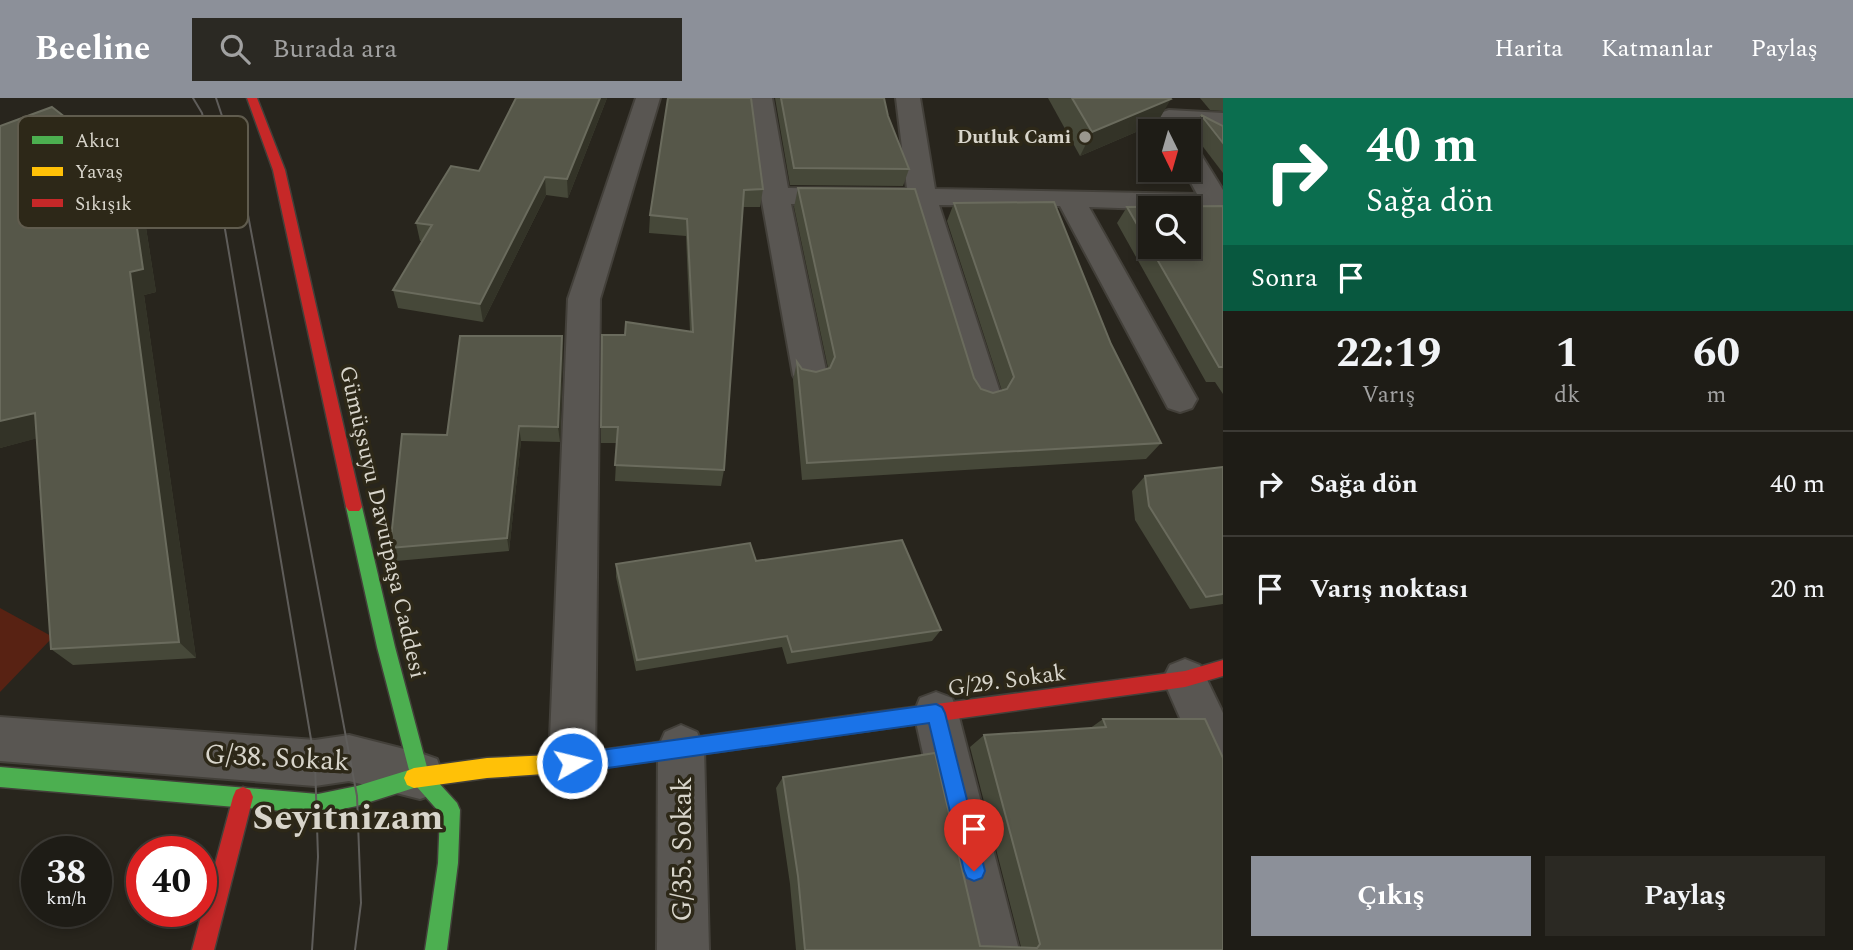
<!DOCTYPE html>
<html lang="tr">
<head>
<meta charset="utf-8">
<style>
	body { margin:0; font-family:Spectral,serif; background:#2b2923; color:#f1f3f6; height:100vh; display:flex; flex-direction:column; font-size:26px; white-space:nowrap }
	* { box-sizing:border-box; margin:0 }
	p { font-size:23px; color:#a1a1a1 }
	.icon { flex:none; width:38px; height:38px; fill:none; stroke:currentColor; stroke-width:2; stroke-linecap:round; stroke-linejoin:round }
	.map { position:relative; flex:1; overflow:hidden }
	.panel { display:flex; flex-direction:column; background:#1e1c16; width:630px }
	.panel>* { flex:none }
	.banner { background:#0b6e4f; color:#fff; overflow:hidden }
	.needle { width:46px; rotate:175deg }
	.fabs { position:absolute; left:1138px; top:21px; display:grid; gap:14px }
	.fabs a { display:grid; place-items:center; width:63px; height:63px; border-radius:0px; background:#1e1c16; box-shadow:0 4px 10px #0003,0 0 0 2px #3c3a35; font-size:35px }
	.speed { position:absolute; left:21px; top:738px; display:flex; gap:14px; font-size:35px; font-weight:700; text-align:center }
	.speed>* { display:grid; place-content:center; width:91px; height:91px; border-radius:50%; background:#1e1c16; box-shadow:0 4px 10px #0003,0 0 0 2px #3c3a35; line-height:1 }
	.speed small { font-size:18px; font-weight:400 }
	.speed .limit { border:10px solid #d22; background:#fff; color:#111 }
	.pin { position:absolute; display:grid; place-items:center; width:60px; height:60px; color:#fff; margin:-72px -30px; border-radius:50% 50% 50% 0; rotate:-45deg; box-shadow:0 0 7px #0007 }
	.pin .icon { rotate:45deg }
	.me { position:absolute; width:77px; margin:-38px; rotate:82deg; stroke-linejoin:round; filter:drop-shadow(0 0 5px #0008) }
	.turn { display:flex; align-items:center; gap:24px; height:147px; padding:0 28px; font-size:32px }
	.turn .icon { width:91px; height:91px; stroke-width:2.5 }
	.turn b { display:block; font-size:49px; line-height:60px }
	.then { display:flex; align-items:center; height:66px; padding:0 28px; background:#0003; gap:14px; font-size:26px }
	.eta { display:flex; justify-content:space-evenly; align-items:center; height:119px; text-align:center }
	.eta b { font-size:42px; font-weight:700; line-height:49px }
	.primary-button { display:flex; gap:14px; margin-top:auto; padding:14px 28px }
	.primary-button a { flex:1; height:80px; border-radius:0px; background:#8c9099; color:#fff; font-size:28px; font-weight:700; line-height:80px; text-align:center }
	.primary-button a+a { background:#2b2923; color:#f1f3f6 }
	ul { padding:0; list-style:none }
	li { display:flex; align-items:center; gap:21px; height:105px; padding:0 28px; border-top:2px solid #3c3a35 }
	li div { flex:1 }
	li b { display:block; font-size:26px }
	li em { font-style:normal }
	header { display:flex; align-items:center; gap:42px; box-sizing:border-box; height:98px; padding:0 35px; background:#8c9099; color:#fff }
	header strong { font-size:33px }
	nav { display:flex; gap:38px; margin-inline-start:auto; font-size:24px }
	.search { width:490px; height:63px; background:#2b2923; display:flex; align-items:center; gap:18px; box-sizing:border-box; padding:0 24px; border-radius:0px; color:#a1a1a1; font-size:26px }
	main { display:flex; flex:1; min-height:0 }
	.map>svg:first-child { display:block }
	.green { fill:#582213 }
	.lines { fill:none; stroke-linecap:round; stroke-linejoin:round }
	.street-casing { stroke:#43403a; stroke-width:4 }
	.fast-casing { stroke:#43403a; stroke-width:3 }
	.slow-casing { stroke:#43403a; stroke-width:3 }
	.jam-casing { stroke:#43403a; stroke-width:3 }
	.street { fill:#595652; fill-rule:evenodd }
	.fast { fill:#4caf50; fill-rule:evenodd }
	.slow { fill:#ffc107; fill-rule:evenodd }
	.jam { fill:#c62828; fill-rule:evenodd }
	.tram { stroke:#5f5d5a; stroke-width:2 }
	.wall { fill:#464839 }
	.shaded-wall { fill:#333327 }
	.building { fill:#565749; stroke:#6a6b5d; stroke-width:2 }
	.route { fill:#1a73e8; stroke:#114b97; stroke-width:2 }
	.poi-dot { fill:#9a978e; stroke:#2d2818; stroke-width:2.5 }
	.labels { text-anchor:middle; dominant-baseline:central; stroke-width:7; stroke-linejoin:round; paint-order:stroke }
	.far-poi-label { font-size:19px; font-weight:bold; fill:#d8d5cb; stroke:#2d2818; text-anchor:end }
	.street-label { font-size:23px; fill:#d8d5cb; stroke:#2d2818 }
	.near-street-label { font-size:28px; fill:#d8d5cb; stroke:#2d2818 }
	.near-district-label { font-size:37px; font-weight:bold; fill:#d8d5cb; stroke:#2d2818 }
	.key { fill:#2d2818; stroke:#605c4e; stroke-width:2 }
	.key-label { font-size:19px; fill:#d8d5cb }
</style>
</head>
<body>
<header>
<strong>Beeline</strong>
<div class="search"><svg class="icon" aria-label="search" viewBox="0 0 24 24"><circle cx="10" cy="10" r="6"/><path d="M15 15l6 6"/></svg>Burada ara</div>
<nav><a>Harita</a><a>Katmanlar</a><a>Paylaş</a></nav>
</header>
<main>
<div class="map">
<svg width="1223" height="852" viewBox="0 0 1223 852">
	<rect width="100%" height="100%" fill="#28251d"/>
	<!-- green -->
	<path class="green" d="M0 510 53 539 0 594Z"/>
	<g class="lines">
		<!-- street casing -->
		<g class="street-casing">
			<g id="street">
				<path d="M636 0H660L600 201 595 665 588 681 572 688 556 681 549 665 568 201Z"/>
				<path d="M748 0H772L788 90 907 91 896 0H920L935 91 1197 96 1184 72H1188V48L1197 50 1223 92V125L1213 122 1207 113 1089 109 1197 301 1192 310 1180 314 1168 310 1060 108 939 107 1001 297 996 306 984 310 972 306 967 297 911 107 791 106 827 277 822 286 810 289 798 286 793 277 761 98Z"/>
				<path d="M1169 12 1223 15V31L1160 25 1156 20 1160 15Z"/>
				<path d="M1185 561 1200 567 1223 615V689L1207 682 1163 581 1170 567Z"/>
				<path d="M936 594 952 600 958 615 1019 852H967L914 615 920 600Z"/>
				<path d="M0 619 315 642 349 637 420 655 437 661 443 678 437 695 420 701 349 683 315 688 0 663Z"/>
				<path d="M681 627 697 634 704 650 709 852H657L658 650 665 634Z"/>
			</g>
		</g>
		<!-- fast casing -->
		<g class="fast-casing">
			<path id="fast" d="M354 403 359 405 362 409 395 549 428 673 457 705 460 712 458 765 447 852H425L438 765 440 715 417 689 357 708 318 716 0 689V669L318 696 357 688 409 672 377 549 346 409 349 405Z"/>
		</g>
		<!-- slow casing -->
		<g class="slow-casing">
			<path id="slow" d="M868 615 875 618 877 624 875 630 868 633 572 674 487 680 414 690 407 687 404 680 407 673 414 670 487 660 572 656Z"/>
		</g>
		<!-- jam casing -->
		<g class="jam-casing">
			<g id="jam">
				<path d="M247 0H257L285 72 362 409 359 413H349L346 409 273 72Z"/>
				<path d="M1223 562V578L1185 589 868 633 861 630 859 624 861 618 868 615 1185 573Z"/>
				<path d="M243 689 250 692 253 699 214 852H192L233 699 236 692Z"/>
			</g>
		</g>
		<!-- street -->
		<use href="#street" class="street"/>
		<!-- fast -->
		<use href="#fast" class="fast"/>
		<!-- slow -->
		<use href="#slow" class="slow"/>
		<!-- jam -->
		<use href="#jam" class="jam"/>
		<!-- tram -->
		<g class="tram">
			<path d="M193 0 202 15 215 72 315 665 318 759 312 852"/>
			<path d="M216 0 239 69 357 698 361 805 355 852"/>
		</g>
	</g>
	<!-- wall -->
	<g class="wall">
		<path d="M516 0H607L568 100 546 97 483 224 398 210 393 192 422 143H420L416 125 479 73Z"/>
		<path d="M668 0 763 91 760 109H743L724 372 721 388 615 383 617 345H601V329L625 237 690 234 686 138 649 135 650 117Z"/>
		<path d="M775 0H884L888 18 909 71 903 88 790 87Z"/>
		<path d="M1048 0H1170L1157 25 1080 58Z"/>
		<path d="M1200 0H1223V13L1210 12Z"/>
		<path d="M1201 17 1223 28V75L1191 33Z"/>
		<path d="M0 28 140 91 156 194 144 197 196 560 73 567 51 551 37 340 0 350Z"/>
		<path d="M798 90 974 280 981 291 993 295 1002 293 947 123 954 105 1111 246 1161 345 1146 361 802 382 793 282 797 264 802 271 816 274 828 270 794 109Z"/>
		<path d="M1223 108V296L1215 284H1206L1117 125 1127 109Z"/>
		<path d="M562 238 563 253 560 344 521 343 509 453 396 463 390 450Z"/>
		<path d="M1223 369V506L1190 511 1135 422 1132 393 1145 378Z"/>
		<path d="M756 463 941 532 932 543 787 566 782 549 636 573 616 479V466Z"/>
		<path d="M1103 621 1223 852H796L790 786 776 690 783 679 980 848 1021 849 970 649 984 637 1089 631Z"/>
	</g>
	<!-- shaded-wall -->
	<g class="shaded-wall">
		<path d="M600 0H607L568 100 567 81Z"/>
		<path d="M1171 1 1157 25 1080 58 1092 34Z"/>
		<path d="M128 68 140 91 156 194 144 197 196 560 179 544 130 174Z"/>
		<path d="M545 79 546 97 483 224 480 206Z"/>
		<path d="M562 238 563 253 560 344 558 329Z"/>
		<path d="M35 315 54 336 0 350V323Z"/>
		<path d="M519 328 521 343 509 453 507 440Z"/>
	</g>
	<!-- building -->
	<g class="building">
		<path d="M516 0H600L567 81 545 79 480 206 393 192 432 127 416 125 451 68 479 73Z"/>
		<path d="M668 0H751L763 91 744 92 724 372 615 367 618 329H601L602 237H625L626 224 693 234 687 121 650 117Z"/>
		<path d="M781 0H884L888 18 909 71 794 70Z"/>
		<path d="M1072 0H1170L1171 1 1092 34Z"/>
		<path d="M52 9 128 68 143 171 130 174 179 544 51 551 35 315 0 323V28Z"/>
		<path d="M1201 17 1223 28V45Z"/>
		<path d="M798 90 915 91 974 280 981 291 993 295 1007 291 1014 279 954 105 1054 104 1111 246 1161 345 807 365 797 264 802 271 816 274 830 270 835 259Z"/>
		<path d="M1223 108V269H1219L1150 149H1188V110H1150V149L1127 109Z"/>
		<path d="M460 238H562L558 329 519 328 507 440 390 450 402 336 447 337Z"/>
		<path d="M1223 369V496L1206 499 1149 408 1145 378Z"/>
		<path d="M902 442 941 532 792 554 787 538 637 562 616 466 750 445 756 463Z"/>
		<path d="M1103 621H1205L1223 660V852H805L798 778 783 679 935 655 980 848 1037 850 1040 846 984 637 1106 629Z"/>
	</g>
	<!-- route -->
	<path class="route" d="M936 606 942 609 945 615 985 773 982 780 974 783 967 780 964 773 929 625 572 675 565 672 562 665 565 658 572 656Z"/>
	<!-- markers -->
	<circle class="poi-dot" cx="1085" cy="39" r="7"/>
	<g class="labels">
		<!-- far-poi labels -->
		<g class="far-poi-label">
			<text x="1071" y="39">Dutluk Cami</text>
		</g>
		<!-- street labels -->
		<g class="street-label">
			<text transform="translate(382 424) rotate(77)">Gümüşsuyu Davutpaşa Caddesi</text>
			<text transform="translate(1007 583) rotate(-8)">G/29. Sokak</text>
		</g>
		<!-- near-street labels -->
		<g class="near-street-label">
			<text transform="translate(277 660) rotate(3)">G/38. Sokak</text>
			<text transform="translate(682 751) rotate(-90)">G/35. Sokak</text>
		</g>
		<!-- near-district labels -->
		<g class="near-district-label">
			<text x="348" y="720">Seyitnizam</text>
		</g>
	</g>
	<!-- legend -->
	<rect x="18" y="18" width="230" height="112" rx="10" class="key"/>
	<rect x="32" y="38" width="31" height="8" fill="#4caf50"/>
	<rect x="32" y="69" width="31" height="9" fill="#ffc107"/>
	<rect x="32" y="101" width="31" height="8" fill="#c62828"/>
	<g class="key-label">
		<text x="75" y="49">Akıcı</text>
		<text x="75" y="80">Yavaş</text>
		<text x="75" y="112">Sıkışık</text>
	</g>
</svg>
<div class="fabs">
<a><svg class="needle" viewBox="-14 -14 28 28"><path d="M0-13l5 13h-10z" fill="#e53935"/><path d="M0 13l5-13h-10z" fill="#a1a1a1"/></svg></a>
<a><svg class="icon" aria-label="search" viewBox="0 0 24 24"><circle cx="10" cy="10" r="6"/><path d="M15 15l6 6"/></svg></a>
</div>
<div class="speed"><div>38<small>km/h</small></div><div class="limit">40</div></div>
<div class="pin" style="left:974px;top:773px;background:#d93025"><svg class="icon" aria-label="arrive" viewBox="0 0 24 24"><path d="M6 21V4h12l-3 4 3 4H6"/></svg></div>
<svg class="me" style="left:572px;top:665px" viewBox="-20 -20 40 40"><circle r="17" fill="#1a73e8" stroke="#fff" stroke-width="3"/><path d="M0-11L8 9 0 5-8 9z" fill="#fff"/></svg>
</div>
<section class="panel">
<div class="banner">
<div class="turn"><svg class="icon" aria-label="right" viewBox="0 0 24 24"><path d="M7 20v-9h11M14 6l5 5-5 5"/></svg><div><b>40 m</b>Sağa dön</div></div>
<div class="then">Sonra<svg class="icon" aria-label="arrive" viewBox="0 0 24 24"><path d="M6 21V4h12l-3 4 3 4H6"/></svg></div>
</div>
<div class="eta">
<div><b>22:19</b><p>Varış</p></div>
<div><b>1</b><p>dk</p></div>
<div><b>60</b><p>m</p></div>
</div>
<ul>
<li><svg class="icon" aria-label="right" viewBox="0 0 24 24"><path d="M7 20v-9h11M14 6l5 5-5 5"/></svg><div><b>Sağa dön</b></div><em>40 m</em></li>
<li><svg class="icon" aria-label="arrive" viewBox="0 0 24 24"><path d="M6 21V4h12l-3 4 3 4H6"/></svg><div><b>Varış noktası</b></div><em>20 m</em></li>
</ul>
<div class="primary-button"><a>Çıkış</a><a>Paylaş</a></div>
</section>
</main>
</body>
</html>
